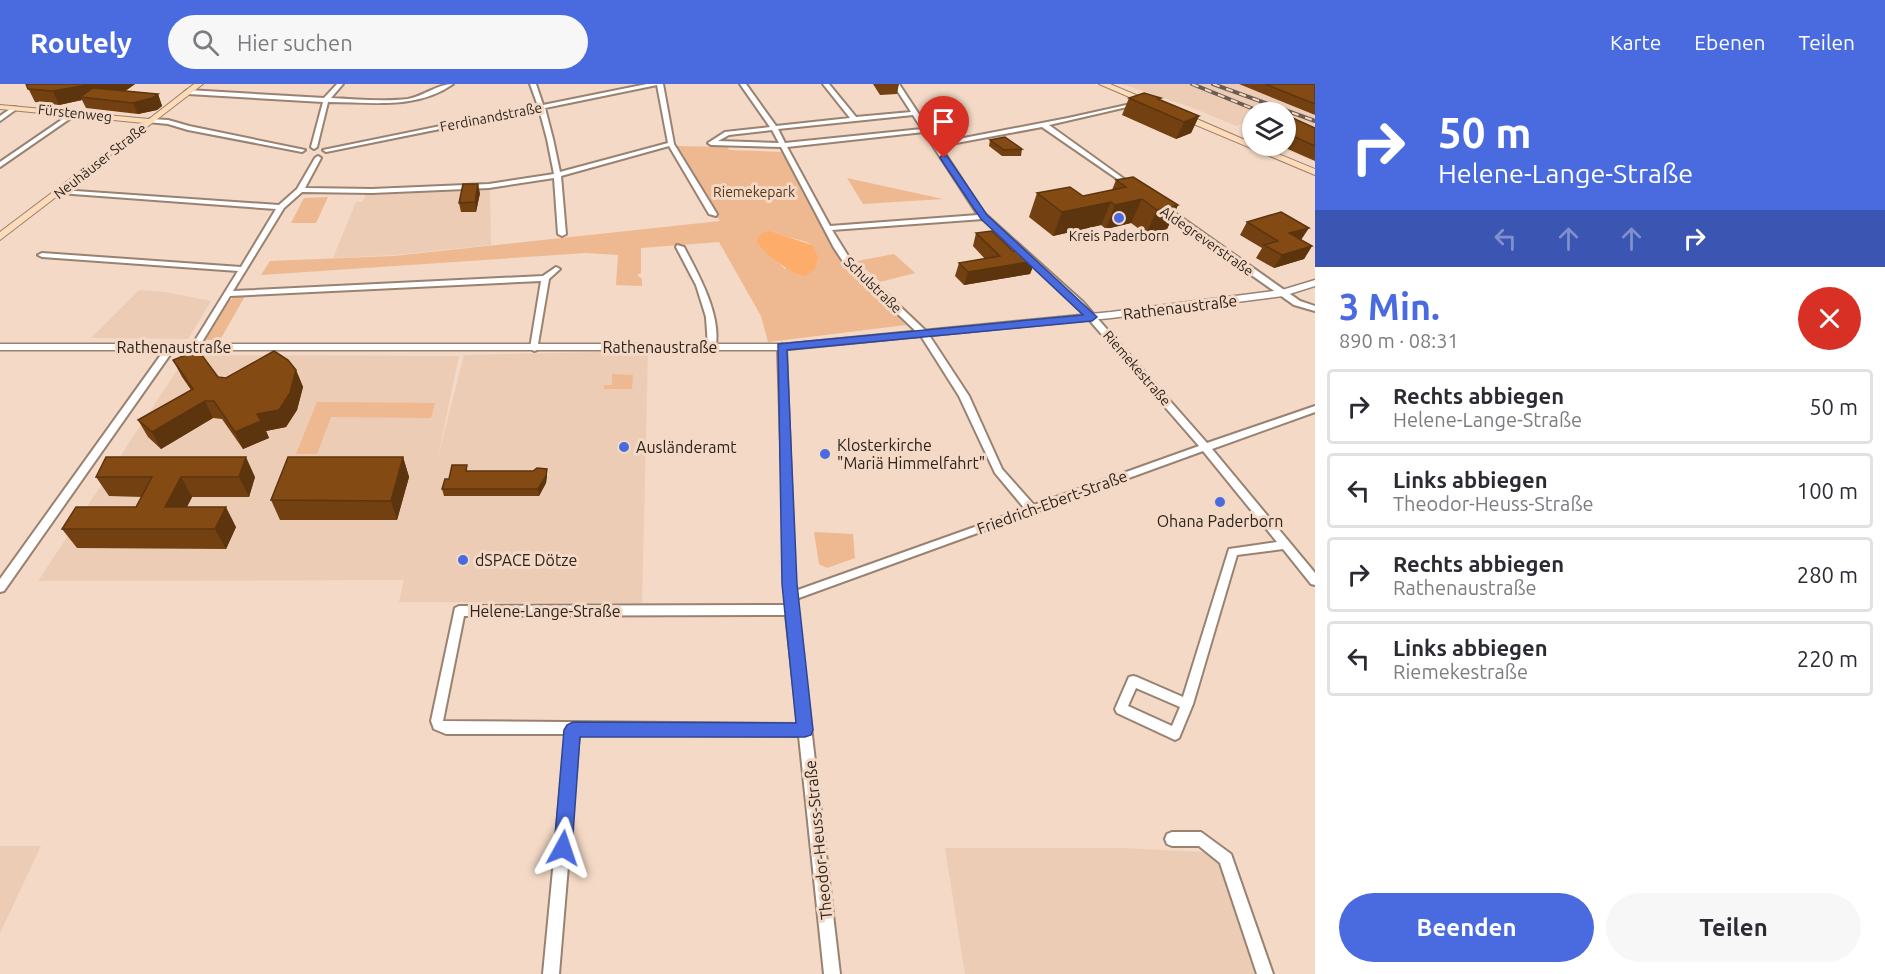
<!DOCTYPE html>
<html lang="de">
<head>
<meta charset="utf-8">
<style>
	body { margin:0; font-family:Ubuntu,sans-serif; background:#f7f7f7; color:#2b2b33; height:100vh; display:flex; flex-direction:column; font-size:22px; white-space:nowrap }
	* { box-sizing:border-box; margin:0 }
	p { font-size:20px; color:#7c7c81 }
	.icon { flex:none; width:33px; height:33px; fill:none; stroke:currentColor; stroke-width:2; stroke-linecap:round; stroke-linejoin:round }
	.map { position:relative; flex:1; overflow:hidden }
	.sheet { display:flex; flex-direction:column; background:#fff; width:570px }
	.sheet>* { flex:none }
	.guide { background:#4a6bdf; color:#fff; overflow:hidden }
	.fabs { position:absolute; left:1242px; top:18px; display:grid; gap:12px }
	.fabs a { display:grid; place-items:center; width:54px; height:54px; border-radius:50%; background:#fff; box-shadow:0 2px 4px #0004; font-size:30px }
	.pin { position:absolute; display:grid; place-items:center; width:51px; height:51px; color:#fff; margin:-62px -26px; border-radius:50% 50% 50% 0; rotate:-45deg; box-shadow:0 0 6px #0007 }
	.pin .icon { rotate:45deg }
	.me { position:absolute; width:66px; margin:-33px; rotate:5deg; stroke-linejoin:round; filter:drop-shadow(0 0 4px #0008) }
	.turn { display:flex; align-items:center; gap:21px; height:126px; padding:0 24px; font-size:27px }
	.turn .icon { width:78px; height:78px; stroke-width:2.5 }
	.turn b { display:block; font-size:42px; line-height:51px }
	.lanes { display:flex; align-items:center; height:57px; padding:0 24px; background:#0003; justify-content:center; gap:30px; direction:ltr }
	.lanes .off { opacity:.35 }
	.round { display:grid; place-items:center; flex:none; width:63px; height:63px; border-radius:32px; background:#f7f7f7 }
	.overview { display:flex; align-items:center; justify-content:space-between; height:102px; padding:0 24px }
	h1 { font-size:36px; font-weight:700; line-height:45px; color:#4a6bdf }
	.action { display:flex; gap:12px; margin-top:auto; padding:12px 24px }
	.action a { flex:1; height:69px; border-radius:36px; background:#4a6bdf; color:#fff; font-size:24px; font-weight:700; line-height:69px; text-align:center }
	.action a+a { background:#f7f7f7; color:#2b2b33 }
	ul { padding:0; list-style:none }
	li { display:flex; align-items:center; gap:18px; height:75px; margin:0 12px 9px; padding:0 12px; border:3px solid #e1e1e2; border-radius:6px }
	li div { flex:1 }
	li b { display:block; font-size:22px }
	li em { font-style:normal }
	header { display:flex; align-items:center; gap:36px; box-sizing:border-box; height:84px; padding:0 30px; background:#4a6bdf; color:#fff }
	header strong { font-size:28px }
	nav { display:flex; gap:33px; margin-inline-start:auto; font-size:21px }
	.search { width:420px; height:54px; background:#f7f7f7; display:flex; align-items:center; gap:15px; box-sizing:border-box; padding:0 21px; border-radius:33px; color:#7c7c81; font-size:22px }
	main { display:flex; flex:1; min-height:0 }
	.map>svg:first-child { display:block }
	.built { fill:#ecccb5 }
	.green { fill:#eeb890; fill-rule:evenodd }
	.water { fill:#feac6a }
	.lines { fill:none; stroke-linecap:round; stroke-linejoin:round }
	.minor-casing { stroke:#998271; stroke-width:4 }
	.tertiary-casing { stroke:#998271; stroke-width:3 }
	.secondary-casing { stroke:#998271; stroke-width:2 }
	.minor { fill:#fff; fill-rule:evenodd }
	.tertiary { fill:#fff; fill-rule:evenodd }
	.secondary { fill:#fedcb8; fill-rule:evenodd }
	.rail-casing { stroke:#6b5c52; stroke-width:4 }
	.rail { stroke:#f3d9c6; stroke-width:2; stroke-dasharray:7; stroke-linecap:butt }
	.wall { fill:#724011 }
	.shaded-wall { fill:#5c340e }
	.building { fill:#844a14; stroke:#5c340e; stroke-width:1.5 }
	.route { fill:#4a6bdf; stroke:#304691; stroke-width:1.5 }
	.poi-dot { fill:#4a6bdf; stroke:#f3d9c6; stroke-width:2 }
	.labels { text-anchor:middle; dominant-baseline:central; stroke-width:6; stroke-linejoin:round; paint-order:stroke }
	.far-street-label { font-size:14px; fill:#2e241d; stroke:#f3d9c6 }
	.far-park-label { font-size:14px; fill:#57361b; stroke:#f3d9c6 }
	.far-poi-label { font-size:14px; fill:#2e241d; stroke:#f3d9c6 }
	.street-label { font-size:16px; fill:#2e241d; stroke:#f3d9c6 }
	.poi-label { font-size:16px; fill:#2e241d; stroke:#f3d9c6; text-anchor:start }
</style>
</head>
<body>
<header>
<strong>Routely</strong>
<div class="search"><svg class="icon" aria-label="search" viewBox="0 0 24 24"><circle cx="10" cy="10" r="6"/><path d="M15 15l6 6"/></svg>Hier suchen</div>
<nav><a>Karte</a><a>Ebenen</a><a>Teilen</a></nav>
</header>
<main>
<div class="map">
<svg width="1315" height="890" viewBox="0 0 1315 890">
	<rect width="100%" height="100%" fill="#f3d9c6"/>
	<!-- built -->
	<g class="built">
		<path d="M1122 0H1315V78L1278 62H1286V28H1252V36L1236 42 1196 25Z"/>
		<path d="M490 106 491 161 395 171 333 174 356 118H362L366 111Z"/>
		<path d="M139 206 166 208 211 217 188 255 91 254Z"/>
		<path d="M648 267 642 519 399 518 404 496 38 497 187 271 459 272 437 377 464 271Z"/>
		<path d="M0 762H41L0 849Z"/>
		<path d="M945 764H1122L1202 768 1218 778 1257 890H965Z"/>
	</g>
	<!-- green -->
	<g class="green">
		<path d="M677 62 728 63 729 66 782 68 834 165 844 179 906 241 768 258 761 232 719 158 641 164V189L637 191 642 195V202L616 201 618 171 586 169 261 191 270 177 394 172 720 137ZM776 149C788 155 801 154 812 161L785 185 756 157 757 155Z"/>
		<path d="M847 94 943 115 863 120Z"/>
		<path d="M328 113 316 139H291L304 114Z"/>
		<path d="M894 170 915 189 880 198 857 177Z"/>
		<path d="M245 212 220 256H205L228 217 235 213Z"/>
		<path d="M612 290 633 291 632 305H604V301H612Z"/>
		<path d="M317 318 435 319 431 334 331 333 317 370H296Z"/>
		<path d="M814 448 853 450 855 474 827 484 819 480Z"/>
	</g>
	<!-- water -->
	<path class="water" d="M769 147 812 161 818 173 815 185 805 192C791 191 763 168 756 157L762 149Z"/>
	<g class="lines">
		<!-- minor casing -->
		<g class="minor-casing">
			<g id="minor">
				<path d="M337 0H343L331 14C355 15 384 18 408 15 424 12 437 0 453 0 416 26 371 18 328 18L317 63 314 65 311 63 323 18 188 10 185 8 188 6 324 14Z"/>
				<path d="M530 0H536L543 21 647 0H663L674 60 717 130 716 132 709 130 669 62 561 92 566 150 562 152 558 150 554 94 489 104 372 109 302 108 284 124 233 207 543 192 556 183 560 185 549 195 537 266 534 267 530 264 541 197 230 212 199 263 195 266 191 263 238 187 42 173 38 171 42 169 241 183 276 125 59 109V107L61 106 279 121 297 105 315 74 318 72 321 74 305 104 372 105 489 100 554 90 547 55 539 25 326 68 323 66 538 22ZM657 1 668 59 560 88 553 55 545 24Z"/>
				<path d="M740 0H746L776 42 850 34 823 0H829L856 33 911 28 893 0H899L938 59 1068 34 1140 18V20L1049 41 1134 102 1135 103 1132 105 1042 43 940 62 984 129 1083 218 1207 359 1315 322V328L1212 365 1315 489V501L1311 500 1283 465 1237 471 1193 620 1179 654 1175 656 1117 629 1115 625 1129 593 1133 592 1137 593 1183 613 1229 465 1277 458 1203 367 796 515 840 890H824L799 652 579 650 559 890H543L566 650H446L434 645 431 637 455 524 459 522 786 521 778 263 782 260 786 263 795 507 1025 425 995 389 959 312 921 252 844 179 834 164 781 63 711 61 708 59 725 48 770 43ZM913 31 922 45 785 59 778 45ZM772 46 779 59 718 57 729 51ZM924 48 978 131 830 142 787 63ZM983 135 1077 222 1199 362 1034 421 1002 385 969 312 927 248 850 175 832 146ZM786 531 798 640 443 637 464 532ZM1136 604 1180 623 1172 642 1128 622Z"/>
				<path d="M13 23 18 24 0 37V32Z"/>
				<path d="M73 28 78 29 0 83V78Z"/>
				<path d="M150 35 168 36 189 42 305 66 302 68 188 46 168 40 148 38V36Z"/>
				<path d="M1159 122H1165L1300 217 1315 222V227L1294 221 1159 126Z"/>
				<path d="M677 161 684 163C698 190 723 233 715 265H709L708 263 706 233 696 201 676 163Z"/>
				<path d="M171 260 175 263 174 265 4 507 0 508V495L168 261Z"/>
				<path d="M1172 748H1201L1231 770 1273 890H1257L1220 779 1199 762H1172L1167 760 1165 755 1167 750Z"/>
			</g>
		</g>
		<!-- tertiary casing -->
		<g class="tertiary-casing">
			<path id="tertiary" d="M1315 196V202L1283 212 1111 234 784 266H0V260H784L1111 228 1282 206Z"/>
		</g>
		<!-- secondary casing -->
		<g class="secondary-casing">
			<g id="secondary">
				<path d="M194 0H203L0 156V148L144 39 0 25V21L149 35Z"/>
				<path d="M1099 0H1110L1155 19 1148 21Z"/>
				<path d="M1177 29H1183L1252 59V62H1259L1315 85V91L1177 33Z"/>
			</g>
		</g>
		<!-- minor -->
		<use href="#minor" class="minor"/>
		<!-- tertiary -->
		<use href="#tertiary" class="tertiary"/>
		<!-- secondary -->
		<use href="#secondary" class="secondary"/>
		<!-- rail casing -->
		<g class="rail-casing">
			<g id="rail">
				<path d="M1192 0 1261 28"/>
				<path d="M1213 0 1315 37"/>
			</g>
		</g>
		<!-- rail -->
		<use href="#rail" class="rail"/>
	</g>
	<!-- wall -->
	<g class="wall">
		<path d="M26 0H135L125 7 158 10 162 22 157 26 138 30 86 24 82 16 59 21 35 18Z"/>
		<path d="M873 0H899L897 10 880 11Z"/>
		<path d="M1239 0H1315V31Z"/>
		<path d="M1129 14 1160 16 1199 32 1191 49 1176 55 1122 31Z"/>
		<path d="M1286 31 1315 44V77L1281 62H1286Z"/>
		<path d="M1252 32V49L1244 45 1249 33Z"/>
		<path d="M990 56 1022 65 1021 72H1002L989 62Z"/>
		<path d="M1116 96 1178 121 1167 145 1146 150 1131 139 1106 145 1101 141 1053 152 1029 133 1037 109 1083 112 1112 106Z"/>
		<path d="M480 109 476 128H461L459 119Z"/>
		<path d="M1247 138 1301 156 1312 162 1304 175 1274 184 1256 174 1262 164 1240 151Z"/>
		<path d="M976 149 1035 177 1030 190 964 201 955 192 959 179 985 175 973 162Z"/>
		<path d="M173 276 218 293 226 294 296 286 303 303 297 326 286 343 266 347 269 354 243 365 222 335 213 334 161 365 148 353 138 336 191 306 182 293Z"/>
		<path d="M403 373 409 393 397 436H280L271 416Z"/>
		<path d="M547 385V391L546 399 539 412H444L442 405 449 395 469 387H533Z"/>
		<path d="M96 393H255L249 413H192L187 423 236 443 226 465 77 464 62 445 136 423 142 413 109 412Z"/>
	</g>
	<!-- shaded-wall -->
	<g class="shaded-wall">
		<path d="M93 0H135L124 8 80 13 82 16 59 21 53 7Z"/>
		<path d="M158 10 162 22 157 26 138 30 133 19Z"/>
		<path d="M1199 32 1191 49 1176 55 1184 38Z"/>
		<path d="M478 100 480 109 476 128 475 118Z"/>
		<path d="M1142 115 1131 139 1106 145 1115 121Z"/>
		<path d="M1111 118 1101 141 1053 152 1062 128Z"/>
		<path d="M1178 121 1167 145 1146 150 1157 126Z"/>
		<path d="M1309 144 1301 156 1289 149Z"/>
		<path d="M1312 162 1304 175 1274 184 1282 171Z"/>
		<path d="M1035 177 1030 190 964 201 968 188Z"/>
		<path d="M296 286 303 303 297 326 286 343 266 347 269 354 243 365 235 348 257 330Z"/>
		<path d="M205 317 213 334 161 365 152 348Z"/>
		<path d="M246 373 255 393 249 413 239 393Z"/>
		<path d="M403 373 409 393 397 436 391 417Z"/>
		<path d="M547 385V391L546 399 539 412 538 405Z"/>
		<path d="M181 393 192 413 177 442 165 423Z"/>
		<path d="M226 423 236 443 226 465 215 445Z"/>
	</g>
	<!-- building -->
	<g class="building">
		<path d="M26 0H93L53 7 28 5Z"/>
		<path d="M1265 0H1315V20Z"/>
		<path d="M93 4 158 10 152 14 133 19 80 13Z"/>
		<path d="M1144 9 1161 14 1158 15 1199 32 1184 38 1129 14Z"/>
		<path d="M1272 26 1279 28H1264Z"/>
		<path d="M1286 31 1315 44V62L1286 49Z"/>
		<path d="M1005 53 1022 65 1004 66 990 56Z"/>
		<path d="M1133 93 1178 121 1157 126 1142 115 1115 121 1111 118 1062 128 1037 109 1070 103 1083 112 1126 103 1116 96Z"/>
		<path d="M463 100H478L475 118 459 119Z"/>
		<path d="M1281 128 1309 144 1289 149 1312 162 1282 171 1264 161 1278 157 1247 138Z"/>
		<path d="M992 147 1013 167 1025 168 1035 177 968 188 959 179 1000 172 976 149Z"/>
		<path d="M198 266 218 293 226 294 274 267 288 276 296 286 290 309 279 326 257 330 261 337 235 348 214 317H205L152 348 138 336 193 305 173 276Z"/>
		<path d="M106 373H246L239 393H181L165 423H226L215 445H62L76 423H136L152 393H96Z"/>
		<path d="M288 373H403L391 417 271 416Z"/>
		<path d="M452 381H467L466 387H533L537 384 547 385 546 392 538 405H442L445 395H449Z"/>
	</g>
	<!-- route -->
	<path class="route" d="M941 72H947L987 131 1097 233 1092 237 787 266 797 500 813 646 811 651 805 653H580L572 764 570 770 563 773 557 770 554 764 564 646 567 641 573 638 796 639 782 500 778 260 1083 231 981 135 940 74Z"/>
	<!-- markers -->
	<g class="poi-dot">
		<circle cx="1119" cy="134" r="6"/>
		<circle cx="624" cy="363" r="6"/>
		<circle cx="825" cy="370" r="6"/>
		<circle cx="1220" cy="418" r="6"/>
		<circle cx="463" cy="476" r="6"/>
	</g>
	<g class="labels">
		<!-- far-street labels -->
		<g class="far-street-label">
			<text transform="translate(75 29) rotate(6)">Fürstenweg</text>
			<text transform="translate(491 33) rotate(-11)">Ferdinandstraße</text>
			<text transform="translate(100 77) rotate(-38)">Neuhäuser Straße</text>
			<text transform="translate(1207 157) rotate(35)">Aldegreverstraße</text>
			<text transform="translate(873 201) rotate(44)">Schulstraße</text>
			<text transform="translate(1137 284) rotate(49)">Riemekestraße</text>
		</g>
		<!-- far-park labels -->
		<g class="far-park-label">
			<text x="754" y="108">Riemekepark</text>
		</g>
		<!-- far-poi labels -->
		<g class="far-poi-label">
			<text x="1119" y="152">Kreis Paderborn</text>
		</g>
		<!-- street labels -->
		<g class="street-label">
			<text transform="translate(1180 223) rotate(-7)">Rathenaustraße</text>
			<text x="174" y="263">Rathenaustraße</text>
			<text x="660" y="263">Rathenaustraße</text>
			<text transform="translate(1052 418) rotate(-20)">Friedrich-Ebert-Straße</text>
			<text x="545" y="527">Helene-Lange-Straße</text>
			<text transform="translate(818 756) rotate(-96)">Theodor-Heuss-Straße</text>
		</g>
		<!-- poi labels -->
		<g class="poi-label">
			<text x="837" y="361">Klosterkirche<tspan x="837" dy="18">"Mariä Himmelfahrt"</tspan></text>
			<text x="636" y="363">Ausländeramt</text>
			<text x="1220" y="437" text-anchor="middle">Ohana Paderborn</text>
			<text x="475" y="476">dSPACE Dötze</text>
		</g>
	</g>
</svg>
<div class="fabs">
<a><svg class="icon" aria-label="layers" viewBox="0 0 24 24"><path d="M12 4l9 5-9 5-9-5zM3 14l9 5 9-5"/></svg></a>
</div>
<div class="pin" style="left:944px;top:74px;background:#d93025"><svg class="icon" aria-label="arrive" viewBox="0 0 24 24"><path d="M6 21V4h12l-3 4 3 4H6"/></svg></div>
<svg class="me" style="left:563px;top:764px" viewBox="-20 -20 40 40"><path d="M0-17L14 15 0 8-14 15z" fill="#4a6bdf" stroke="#fff" stroke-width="4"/></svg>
</div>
<section class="sheet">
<div class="guide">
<div class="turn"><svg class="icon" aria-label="right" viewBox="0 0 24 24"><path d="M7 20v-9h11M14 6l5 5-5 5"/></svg><div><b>50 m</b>Helene-Lange-Straße</div></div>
<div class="lanes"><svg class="icon off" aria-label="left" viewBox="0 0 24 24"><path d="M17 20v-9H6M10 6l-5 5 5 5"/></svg><svg class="icon off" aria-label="ahead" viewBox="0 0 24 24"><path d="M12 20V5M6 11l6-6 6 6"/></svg><svg class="icon off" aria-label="ahead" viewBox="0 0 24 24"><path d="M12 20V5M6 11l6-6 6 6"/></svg><svg class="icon" aria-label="right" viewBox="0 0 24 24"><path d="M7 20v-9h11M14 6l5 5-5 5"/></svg></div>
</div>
<div class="overview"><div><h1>3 Min.</h1><p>890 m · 08:31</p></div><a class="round" style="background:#d93025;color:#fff"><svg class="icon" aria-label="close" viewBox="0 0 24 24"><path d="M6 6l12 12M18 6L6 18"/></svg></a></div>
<ul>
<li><svg class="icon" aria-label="right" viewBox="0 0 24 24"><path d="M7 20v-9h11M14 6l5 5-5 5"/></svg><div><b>Rechts abbiegen</b><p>Helene-Lange-Straße</p></div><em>50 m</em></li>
<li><svg class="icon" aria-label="left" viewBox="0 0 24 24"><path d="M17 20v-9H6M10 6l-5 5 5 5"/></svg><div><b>Links abbiegen</b><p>Theodor-Heuss-Straße</p></div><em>100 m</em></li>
<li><svg class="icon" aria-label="right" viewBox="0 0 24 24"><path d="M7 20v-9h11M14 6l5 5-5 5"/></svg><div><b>Rechts abbiegen</b><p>Rathenaustraße</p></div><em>280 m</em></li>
<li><svg class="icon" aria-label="left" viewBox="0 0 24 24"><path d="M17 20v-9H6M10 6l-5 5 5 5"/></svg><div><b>Links abbiegen</b><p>Riemekestraße</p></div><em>220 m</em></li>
</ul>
<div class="action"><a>Beenden</a><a>Teilen</a></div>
</section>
</main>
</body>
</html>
